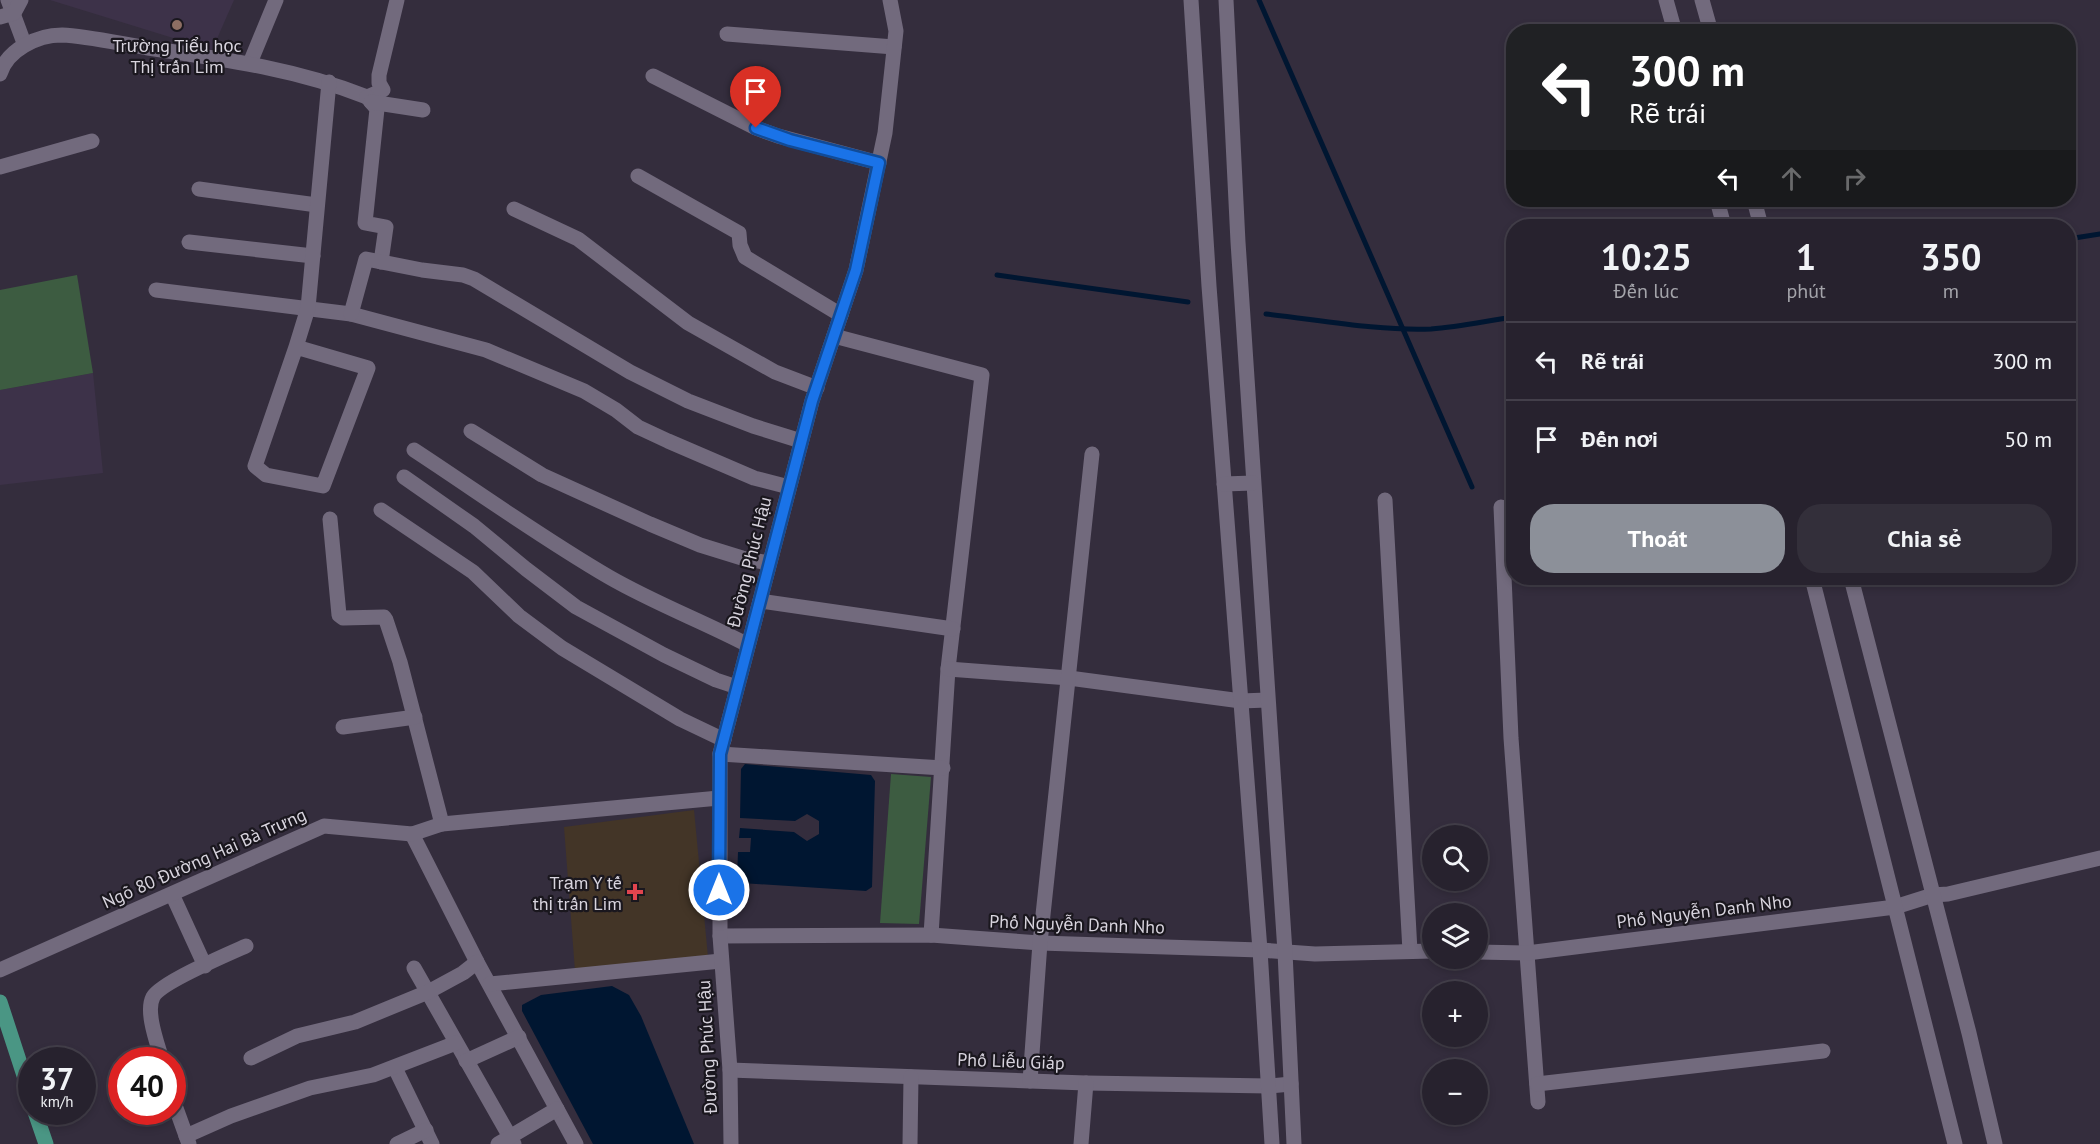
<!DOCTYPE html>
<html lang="vi">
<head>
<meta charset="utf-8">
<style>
	body { margin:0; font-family:"PT Sans",sans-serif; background:#332f3a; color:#f1f3f6; height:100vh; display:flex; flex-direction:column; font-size:22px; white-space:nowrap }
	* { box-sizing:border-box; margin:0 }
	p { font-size:20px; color:#a4a4aa }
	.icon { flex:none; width:33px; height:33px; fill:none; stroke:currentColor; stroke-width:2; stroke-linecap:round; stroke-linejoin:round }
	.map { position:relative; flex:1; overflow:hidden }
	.sheet { position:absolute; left:1506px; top:219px; width:570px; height:366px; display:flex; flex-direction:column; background:#27222e; border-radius:24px; box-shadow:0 3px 9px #0003,0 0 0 2px #433f4a }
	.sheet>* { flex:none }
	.top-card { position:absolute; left:1506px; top:24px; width:570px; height:183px; border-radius:24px; box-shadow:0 3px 9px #0003,0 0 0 2px #433f4a; background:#202124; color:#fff; overflow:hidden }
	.controls { position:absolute; left:1422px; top:825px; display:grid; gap:12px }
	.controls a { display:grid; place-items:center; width:66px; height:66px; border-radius:50%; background:#27222e; box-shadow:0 3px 9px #0003,0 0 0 2px #433f4a; font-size:30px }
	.speed { position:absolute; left:18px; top:1047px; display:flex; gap:12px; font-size:30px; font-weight:700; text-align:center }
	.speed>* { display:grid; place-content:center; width:78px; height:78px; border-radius:50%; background:#27222e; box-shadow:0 3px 9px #0003,0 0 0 2px #433f4a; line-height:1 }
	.speed small { font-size:15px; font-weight:400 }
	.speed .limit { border:9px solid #d22; background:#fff; color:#111 }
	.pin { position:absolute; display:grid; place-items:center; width:51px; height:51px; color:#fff; margin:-62px -26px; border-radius:50% 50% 50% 0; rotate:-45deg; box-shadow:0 0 6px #0007 }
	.pin .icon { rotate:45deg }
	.me { position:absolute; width:66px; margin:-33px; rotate:0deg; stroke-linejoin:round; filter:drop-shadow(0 0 4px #0008) }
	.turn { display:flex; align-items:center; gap:21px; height:126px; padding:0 24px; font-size:27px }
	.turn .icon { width:78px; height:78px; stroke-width:2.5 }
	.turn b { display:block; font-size:42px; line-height:51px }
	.lanes { display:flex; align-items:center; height:57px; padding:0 24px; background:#0003; justify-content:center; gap:30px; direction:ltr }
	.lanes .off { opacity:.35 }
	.eta { display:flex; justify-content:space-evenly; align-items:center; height:102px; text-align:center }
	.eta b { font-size:36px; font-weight:700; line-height:42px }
	.cta { display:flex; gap:12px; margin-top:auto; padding:12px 24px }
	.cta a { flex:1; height:69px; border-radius:24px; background:#8c9099; color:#fff; font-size:24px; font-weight:700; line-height:69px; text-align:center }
	.cta a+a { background:#332f3a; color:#f1f3f6 }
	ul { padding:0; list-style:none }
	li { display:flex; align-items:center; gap:18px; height:78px; padding:0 24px; border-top:2px solid #433f4a }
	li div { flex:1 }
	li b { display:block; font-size:22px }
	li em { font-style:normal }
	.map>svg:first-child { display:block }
	.built { fill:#3d3249 }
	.medical { fill:#433527 }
	.green { fill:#3d5c41 }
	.water { fill:#001631 }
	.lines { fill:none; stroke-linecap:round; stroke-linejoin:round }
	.stream { stroke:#001631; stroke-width:5 }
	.street { stroke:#726a7d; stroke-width:15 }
	.secondary { stroke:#726a7d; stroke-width:15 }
	.primary { stroke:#4a9684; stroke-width:15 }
	.route-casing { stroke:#114b97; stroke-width:15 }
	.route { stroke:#1a73e8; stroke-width:10 }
	.education-dot { fill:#8d6e63; stroke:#1a171e; stroke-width:2 }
	.health-dot { fill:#e0444e; stroke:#1a171e; stroke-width:2 }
	.labels { text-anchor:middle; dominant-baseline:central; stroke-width:4.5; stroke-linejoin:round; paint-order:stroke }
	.poi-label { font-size:18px; fill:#d8d4de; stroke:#1a171e }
	.street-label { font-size:18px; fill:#d8d4de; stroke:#1a171e }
</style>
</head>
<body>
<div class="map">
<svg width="2100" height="1144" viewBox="0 0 2100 1144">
	<rect width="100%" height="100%" fill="#342d3d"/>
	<!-- built -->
	<g class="built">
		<path d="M50 0H234L212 50Z"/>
		<path d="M93 373 103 473 0 485V390Z"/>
	</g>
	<!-- medical -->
	<path class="medical" d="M694 810 708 957 575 971 564 827Z"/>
	<!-- green -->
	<g class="green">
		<path d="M77 275 93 373 0 390V290Z"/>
		<path d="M891 774 931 777 919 924 880 923Z"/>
	</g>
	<!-- water -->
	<g class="water">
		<path d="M745 764 871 775 875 781 872 887 866 891 741 883 737 878 738 852H750L751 838H739L740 828 794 832 807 841 819 834V821L807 814 795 821 740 818 741 769Z"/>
		<path d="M612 986 629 995 641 1016 694 1144H593L522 1011V1005L541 995Z"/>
	</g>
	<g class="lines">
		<!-- stream -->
		<g class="stream">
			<path d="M1259 0 1472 487"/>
			<path d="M2068 239 2100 234"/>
			<path d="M997 275 1188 302"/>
			<path d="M1266 314C1320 320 1377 331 1431 329 1459 327 1486 321 1514 317"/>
		</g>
		<!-- street -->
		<g class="street">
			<path d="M8 0 24 43"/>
			<path d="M0 17 14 13 21 0"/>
			<path d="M727 34 894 47"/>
			<path d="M250 63 276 0"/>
			<path d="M0 74C7 50 37 35 62 35 87 36 122 44 148 48 223 59 296 69 367 97L383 90 379 83V75L397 0"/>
			<path d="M653 76 756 128 778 136 879 163"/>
			<path d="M367 97 377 109 365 223 386 227 381 262"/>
			<path d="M371 102 423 110"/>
			<path d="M0 167 92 141"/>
			<path d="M638 176 739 233 740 245 745 257 841 315"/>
			<path d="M199 189 317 205"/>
			<path d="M514 209 578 239 688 323 775 372 817 388"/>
			<path d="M189 242 313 256"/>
			<path d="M156 290 351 314 486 350 584 391 616 410 638 427 668 441 754 478 789 487"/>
			<path d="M351 314 366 259 422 270 463 275 474 279 630 372 688 401 753 426 801 441"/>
			<path d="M834 336 982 375 948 669 931 935"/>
			<path d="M296 347 368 368 323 486 266 475 255 466 296 347 308 308 329 82"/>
			<path d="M471 431 542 475 650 524 700 545 742 558 769 563"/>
			<path d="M414 450C478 492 542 538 609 577 654 603 702 621 748 645"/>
			<path d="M404 477 474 526 526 569 576 607 664 655 716 680 737 687"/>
			<path d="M1385 500 1410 951"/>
			<path d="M1501 507 1511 738 1538 1102"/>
			<path d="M381 510 473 572 519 616 562 648 680 719 724 740"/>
			<path d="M330 519 339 615 343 618 384 617 386 620 400 662 442 824"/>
			<path d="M760 601 953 629"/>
			<path d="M948 669 1069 678 1241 701 1267 700"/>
			<path d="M343 727 415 717"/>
			<path d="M720 754 943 768"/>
			<path d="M412 834 477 962 576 1144"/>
			<path d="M172 894 205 966"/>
			<path d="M720 936 931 935 1040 943 1260 950 1315 954 1432 951"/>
			<path d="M1478 952 1527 953 1895 907 1933 895 1948 894 2100 858"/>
			<path d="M414 968 514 1144"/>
			<path d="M0 970 324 826 412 834 442 824 719 798"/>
			<path d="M490 984 721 961"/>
			<path d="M251 1058 297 1036 355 1022 428 992 463 973 477 962"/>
			<path d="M162 1060C158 1045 145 1012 153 997 160 983 228 954 246 946"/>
			<path d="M466 1061 519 1037"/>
			<path d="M395 1068 432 1144"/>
			<path d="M730 1070 1086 1083 1269 1086 1291 1084"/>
			<path d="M1030 1081 1040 943 1092 454"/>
			<path d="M1537 1084 1823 1051"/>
			<path d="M172 1097 189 1144"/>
			<path d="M186 1136 231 1116 310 1088 373 1075 456 1043"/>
			<path d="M397 1144 426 1130"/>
			<path d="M498 1144 557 1109"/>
			<path d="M910 1144 911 1077"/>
			<path d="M1081 1144 1086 1083"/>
		</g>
		<!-- secondary -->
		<g class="secondary">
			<path d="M1191 0 1209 286 1260 950 1272 1144"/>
			<path d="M1226 0 1238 242 1285 952 1294 1144"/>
			<path d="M1666 0 1675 32"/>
			<path d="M1702 0 1711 32"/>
			<path d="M1717 200 1724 226"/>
			<path d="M1754 200 1761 226"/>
			<path d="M1224 484 1253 483"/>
			<path d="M1812 578 1955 1144"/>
			<path d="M1851 578 1969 1033 1995 1144"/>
			<path d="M731 1144 730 1070 720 936V754L812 401 856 270 885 133 896 31 890 0"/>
		</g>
		<!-- primary -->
		<g class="primary">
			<path d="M0 1002 32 1100"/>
			<path d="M35 1112 46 1144"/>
		</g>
	</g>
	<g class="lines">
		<!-- route casing -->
		<g class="route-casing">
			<path id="route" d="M719 890 720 754 812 401 856 270 879 163 790 140 756 128"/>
		</g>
		<!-- route -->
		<use href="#route" class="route"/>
	</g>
	<!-- markers -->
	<circle class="education-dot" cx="177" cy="25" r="6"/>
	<path class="health-dot" d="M632 883h6v6h6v6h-6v6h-6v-6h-6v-6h6z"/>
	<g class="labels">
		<!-- poi labels -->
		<g class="poi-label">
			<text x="177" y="45">Trường Tiểu học<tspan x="177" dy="21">Thị trấn Lim</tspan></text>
			<text x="622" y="882" text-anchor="end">Trạm Y tế<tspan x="622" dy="21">thị trấn Lim</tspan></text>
		</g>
		<!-- street labels -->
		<g class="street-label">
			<text transform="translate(749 562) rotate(-76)">Đường Phúc Hậu</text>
			<text transform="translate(204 858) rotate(-24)">Ngõ 80 Đường Hai Bà Trưng</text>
			<text transform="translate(1704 911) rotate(-7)">Phố Nguyễn Danh Nho</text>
			<text transform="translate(1077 924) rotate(2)">Phố Nguyễn Danh Nho</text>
			<text transform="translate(707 1047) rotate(-93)">Đường Phúc Hậu</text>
			<text transform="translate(1011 1061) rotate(2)">Phố Liễu Giáp</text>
		</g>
	</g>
</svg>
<div class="controls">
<a><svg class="icon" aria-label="search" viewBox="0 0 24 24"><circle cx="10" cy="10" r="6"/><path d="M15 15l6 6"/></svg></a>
<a><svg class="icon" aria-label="layers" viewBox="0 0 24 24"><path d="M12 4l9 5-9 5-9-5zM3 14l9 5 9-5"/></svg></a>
<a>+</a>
<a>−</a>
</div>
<div class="speed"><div>37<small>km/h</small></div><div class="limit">40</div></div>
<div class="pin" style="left:756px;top:128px;background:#d93025"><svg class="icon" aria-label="arrive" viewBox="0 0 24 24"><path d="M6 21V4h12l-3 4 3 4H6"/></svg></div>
<svg class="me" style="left:719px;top:890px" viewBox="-20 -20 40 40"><circle r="17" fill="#1a73e8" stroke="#fff" stroke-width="3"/><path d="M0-11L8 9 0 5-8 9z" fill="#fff"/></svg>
<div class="top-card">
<div class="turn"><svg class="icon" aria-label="left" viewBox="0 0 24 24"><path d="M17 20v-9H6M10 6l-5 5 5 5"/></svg><div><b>300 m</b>Rẽ trái</div></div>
<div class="lanes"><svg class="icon" aria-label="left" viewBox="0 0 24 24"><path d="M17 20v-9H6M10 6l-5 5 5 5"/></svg><svg class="icon off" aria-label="ahead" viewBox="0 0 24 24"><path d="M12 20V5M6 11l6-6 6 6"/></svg><svg class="icon off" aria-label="right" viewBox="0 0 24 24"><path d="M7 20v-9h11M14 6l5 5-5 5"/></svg></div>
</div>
<section class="sheet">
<div class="eta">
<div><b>10:25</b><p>Đến lúc</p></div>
<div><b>1</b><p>phút</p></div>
<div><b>350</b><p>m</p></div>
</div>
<ul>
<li><svg class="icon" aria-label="left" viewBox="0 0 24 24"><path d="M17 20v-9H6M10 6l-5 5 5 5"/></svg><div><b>Rẽ trái</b></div><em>300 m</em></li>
<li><svg class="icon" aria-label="arrive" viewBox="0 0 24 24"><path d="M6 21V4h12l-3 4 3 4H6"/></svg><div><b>Đến nơi</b></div><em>50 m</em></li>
</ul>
<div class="cta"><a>Thoát</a><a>Chia sẻ</a></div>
</section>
</div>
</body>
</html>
